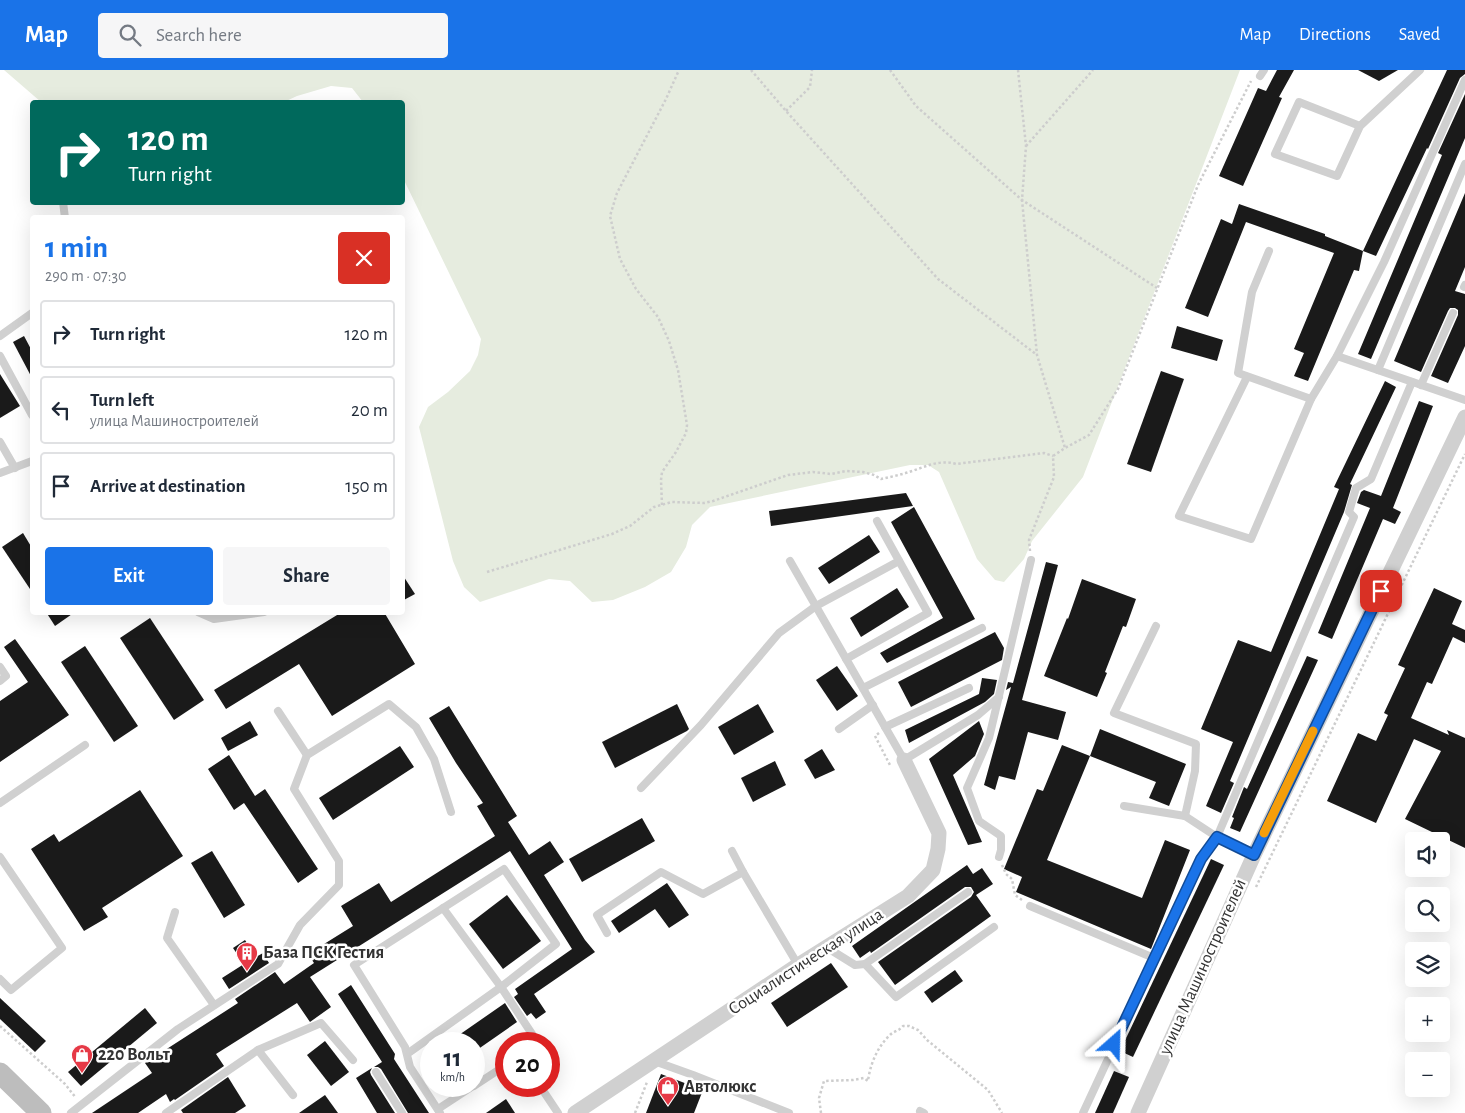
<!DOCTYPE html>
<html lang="en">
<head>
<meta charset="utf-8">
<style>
	body { margin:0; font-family:"Alegreya Sans",sans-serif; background:#f6f6f7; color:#1f2937; height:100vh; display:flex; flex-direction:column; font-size:19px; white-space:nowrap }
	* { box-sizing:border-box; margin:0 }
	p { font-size:16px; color:#747a83 }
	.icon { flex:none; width:28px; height:28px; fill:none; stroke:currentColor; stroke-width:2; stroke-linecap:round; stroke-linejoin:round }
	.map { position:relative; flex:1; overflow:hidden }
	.panel { position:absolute; left:30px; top:145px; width:375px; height:400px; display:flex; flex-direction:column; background:#fff; border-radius:5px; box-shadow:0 5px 20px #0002 }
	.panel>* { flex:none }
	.hud { position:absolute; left:30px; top:30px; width:375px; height:105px; border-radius:5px; box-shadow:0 5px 20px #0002; background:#00695c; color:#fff; overflow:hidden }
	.buttons { position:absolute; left:1405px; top:762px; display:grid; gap:10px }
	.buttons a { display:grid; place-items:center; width:45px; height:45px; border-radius:5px; background:#fff; box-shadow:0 5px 20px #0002; font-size:25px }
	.speed { position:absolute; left:420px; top:962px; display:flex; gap:10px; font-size:25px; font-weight:700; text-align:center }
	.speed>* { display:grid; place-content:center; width:65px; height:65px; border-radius:50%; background:#fff; box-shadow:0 5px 20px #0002; line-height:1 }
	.speed small { font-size:12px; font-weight:400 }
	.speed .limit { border:8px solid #d22; background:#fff; color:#111 }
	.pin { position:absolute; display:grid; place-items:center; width:42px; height:42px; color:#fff; margin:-21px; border-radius:10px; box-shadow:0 2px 8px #0006 }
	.me { position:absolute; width:55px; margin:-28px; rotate:25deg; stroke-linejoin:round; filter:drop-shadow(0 0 4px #0008) }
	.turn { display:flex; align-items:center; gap:18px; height:105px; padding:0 15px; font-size:22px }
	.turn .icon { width:65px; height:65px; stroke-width:2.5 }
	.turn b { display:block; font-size:35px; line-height:42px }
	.round { display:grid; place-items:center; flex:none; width:52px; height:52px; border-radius:5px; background:#f6f6f7 }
	.summary { display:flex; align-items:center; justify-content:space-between; height:85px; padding:0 15px }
	h1 { font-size:30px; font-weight:700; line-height:38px; color:#1a73e8 }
	.action { display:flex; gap:10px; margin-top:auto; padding:10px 15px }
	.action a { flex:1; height:58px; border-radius:5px; background:#1a73e8; color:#fff; font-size:20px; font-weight:700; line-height:58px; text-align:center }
	.action a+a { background:#f6f6f7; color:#1f2937 }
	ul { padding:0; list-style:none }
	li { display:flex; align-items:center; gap:15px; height:68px; margin:0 10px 8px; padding:0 5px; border:2px solid #e0e1e3; border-radius:5px }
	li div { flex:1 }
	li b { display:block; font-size:19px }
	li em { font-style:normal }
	header { display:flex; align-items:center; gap:30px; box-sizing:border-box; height:70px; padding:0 25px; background:#1a73e8; color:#fff }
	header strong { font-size:24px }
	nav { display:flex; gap:28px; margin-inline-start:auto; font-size:18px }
	.search { width:350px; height:45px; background:#f6f6f7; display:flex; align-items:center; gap:12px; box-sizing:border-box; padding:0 18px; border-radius:5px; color:#747a83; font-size:19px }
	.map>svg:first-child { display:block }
	.green { fill:#e6ecdf }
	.building { fill:#1a1a1a }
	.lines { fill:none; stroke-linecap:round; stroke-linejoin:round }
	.path { stroke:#cdcdcd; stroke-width:2.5; stroke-dasharray:2.5 2.5; stroke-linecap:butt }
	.service { stroke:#d0d0d0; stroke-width:8 }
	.minor { stroke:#d0d0d0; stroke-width:15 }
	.secondary { stroke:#bdbdbd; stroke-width:21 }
	.route-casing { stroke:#114b97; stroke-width:12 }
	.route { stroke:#1a73e8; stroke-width:9 }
	.slow { stroke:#f59e0b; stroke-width:9 }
	.labels { text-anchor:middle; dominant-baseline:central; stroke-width:5; stroke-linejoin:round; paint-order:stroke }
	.poi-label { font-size:18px; font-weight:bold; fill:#333; stroke:#fff; text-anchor:start }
	.street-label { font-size:18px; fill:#333; stroke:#fff }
</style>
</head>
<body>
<header>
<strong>Map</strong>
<div class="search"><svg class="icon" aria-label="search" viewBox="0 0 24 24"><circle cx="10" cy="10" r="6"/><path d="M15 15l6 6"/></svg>Search here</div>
<nav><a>Map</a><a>Directions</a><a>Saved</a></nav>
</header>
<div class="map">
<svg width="1465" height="1043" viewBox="0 0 1465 1043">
	<rect width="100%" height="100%" fill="#fff"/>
	<!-- green -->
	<path class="green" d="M4 0H1240L1083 407 1032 471 1024 489 1004 512 995 510 977 489 939 402 928 395H910L710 437 692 455 686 477 671 502 645 517 613 530 592 532 570 511 549 509 480 532 464 517 453 491 419 357 428 337 448 322 470 301 478 285 481 269 403 108 402 32H363L352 18 331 16 297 26 284 32H41Z"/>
	<!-- building -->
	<g class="building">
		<path d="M1277 0H1294L1279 27 1282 28 1243 116 1219 106 1258 18 1266 21Z"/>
		<path d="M1358 0H1398L1379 11Z"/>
		<path d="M1447 0H1465V4L1460 8 1428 79 1427 78 1376 186 1363 181Z"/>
		<path d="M1465 24V68L1371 289 1358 284 1442 85 1438 83Z"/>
		<path d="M1465 123V197L1455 221 1465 224V276L1448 313 1431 306 1458 245V240L1455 238H1450L1448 241 1421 302 1394 291Z"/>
		<path d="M1239 134 1325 164V166L1363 181 1359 201 1354 200 1308 311 1294 306 1304 283 1294 279 1334 183 1246 152 1208 247 1185 238 1221 149 1232 154Z"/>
		<path d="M1177 256 1223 270 1217 291 1171 278Z"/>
		<path d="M24 266 32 281V308L13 272Z"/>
		<path d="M1161 301 1184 309 1151 402 1127 394Z"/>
		<path d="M0 304 20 336 0 348Z"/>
		<path d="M1385 311 1396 317 1350 414 1352 415 1344 442 1230 711 1234 713 1221 743 1206 736 1233 672 1201 659 1238 570 1271 582 1339 419 1334 417Z"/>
		<path d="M1419 331 1433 336 1393 438 1401 442 1395 454 1383 449 1332 569 1318 563 1370 438 1357 433 1361 422 1364 420 1381 426Z"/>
		<path d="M906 423 913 436 771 456 769 441Z"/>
		<path d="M914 437 975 549 887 593 880 583 943 548 891 452Z"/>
		<path d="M23 463 32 478V522L2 477Z"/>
		<path d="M869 465 880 482 829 514 818 498Z"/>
		<path d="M1046 492 1058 495 1022 630 1066 642 1058 670 1028 662 1015 710 999 706 995 720 984 715 1011 617 1006 620 1008 612 1013 613Z"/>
		<path d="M402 504 415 524 402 531Z"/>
		<path d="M1082 509 1136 529 1126 557 1123 556 1105 602 1107 603 1097 627 1044 606 1067 548 1068 549Z"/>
		<path d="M897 518 909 537 861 567 850 548Z"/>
		<path d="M1434 518 1462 531 1452 554 1465 560V573L1453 567 1432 614 1427 612 1411 648 1449 665 1447 660 1465 668V778L1405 749 1441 681 1414 669 1376 753 1327 731 1358 663 1376 671 1388 645 1384 643 1405 598 1398 595Z"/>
		<path d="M46 542H75L55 556Z"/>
		<path d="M342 542H384L415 594 332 646 299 594 226 639 214 620Z"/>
		<path d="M150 548 204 630 174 650 120 568Z"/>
		<path d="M995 562 1004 578 1002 590 911 637 898 612Z"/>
		<path d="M15 569 69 645 0 692V631L28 612 4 577Z"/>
		<path d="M85 576 138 656 114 672 61 592Z"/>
		<path d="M1307 586 1318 590 1240 762 1230 758 1234 748 1232 747 1244 717 1247 719Z"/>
		<path d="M837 596 858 626 837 641 816 610Z"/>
		<path d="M982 608 997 610 994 624 985 632 909 673 905 660 979 624Z"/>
		<path d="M677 634 689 659 687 661 615 698 602 672Z"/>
		<path d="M758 634 774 662 734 685 718 657Z"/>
		<path d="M449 636 517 746 508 752 529 785 550 771 564 792 544 805 585 870 595 882 534 924 546 942 536 949 531 943 527 946 514 927 518 924 515 919 572 879 510 781 310 907 331 937 310 952 297 933 216 984 224 996 175 1030 174 1029 170 1032 166 1024 138 1043H92L152 1003 145 993 238 933 235 929 275 902 284 914 314 893 308 884 353 856 341 836 379 813 391 832 495 766 477 736 483 733 456 693 429 648Z"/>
		<path d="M250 651 258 665 228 681 221 668Z"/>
		<path d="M979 651 984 664 975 686 953 705 982 772 968 775 929 689Z"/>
		<path d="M1100 659 1186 694 1169 736 1149 728 1156 712 1090 686Z"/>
		<path d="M1062 675 1090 686 1047 790 1142 828 1165 770 1190 780 1151 879 1016 822 1022 807 1004 799 1037 719 1043 721Z"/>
		<path d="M400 676 414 697 333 750 319 728Z"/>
		<path d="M822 679 835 700 815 709 804 690Z"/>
		<path d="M229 685 255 726 265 719 318 799 298 813 244 733 234 740 208 699Z"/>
		<path d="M775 691 786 715 753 732 741 708Z"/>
		<path d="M140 720 183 786 102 838 108 847 84 861 31 779 54 764 59 772Z"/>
		<path d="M642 748 655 771 582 812 569 789Z"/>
		<path d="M212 781 245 835 224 848 191 793Z"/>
		<path d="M1211 789 1224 795 1133 987 1120 981Z"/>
		<path d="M967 795 973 804 982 798 993 814 976 825 991 846 895 915 878 892 971 827 974 822 971 817H965L871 883 870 881 860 888 852 876Z"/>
		<path d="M667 813 689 845 669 858 655 839 619 863 611 851Z"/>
		<path d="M507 825 541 871 503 899 469 854Z"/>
		<path d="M245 870 256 887 263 883 269 893 229 919 222 908 244 894 233 878Z"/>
		<path d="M831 893 848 917 787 957 771 933Z"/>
		<path d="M955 900 963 911 932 933 924 922Z"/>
		<path d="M351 915 395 984 394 989 429 1043H408L381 999 378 997H374L382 992 338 924Z"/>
		<path d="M0 928 46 971 35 982 0 949Z"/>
		<path d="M505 933 517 952 474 982V974H446Z"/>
		<path d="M145 938 157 953 81 1016 68 1002Z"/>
		<path d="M325 971 349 1002 331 1016 307 985Z"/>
		<path d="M372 998 370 1002 371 1005 395 1043H377L356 1008Z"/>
		<path d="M1114 1001 1129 1007 1113 1043H1095Z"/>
		<path d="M661 1004 703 1020 694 1043H646Z"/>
		<path d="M228 1007 246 1036 235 1043H183L181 1040Z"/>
		<path d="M325 1025 338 1043H299Z"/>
		<path d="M506 1029 515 1043H486Z"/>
	</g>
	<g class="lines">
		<!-- path -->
		<g class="path">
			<path d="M751 0 786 41 938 209 1037 285"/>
			<path d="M890 0 916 36 1022 130 1157 218"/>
			<path d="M1018 0 1026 76 1022 130 1037 285 1065 378"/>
			<path d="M786 41 810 17 812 0"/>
			<path d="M1026 76 1093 0"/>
			<path d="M662 435 661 410 662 402 676 382 686 363 687 355 678 300 669 271 658 247 636 219 620 189 610 146 617 123 666 29 679 0"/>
			<path d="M1030 481 1029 470 1054 407 1053 386 1065 378 1089 365 1118 319 1198 115 1251 11"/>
			<path d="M487 502 612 464 630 456 654 437 672 432 704 433 713 431 788 405 813 402 831 404 846 401 863 402 874 405 881 409C890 407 900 405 909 402 925 397 939 389 956 394L1044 383 1053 386"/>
			<path d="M879 663 875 666 891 697"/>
			<path d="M1002 795 1006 804 1012 809 1015 825 1022 830"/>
			<path d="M1256 817 1465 384"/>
			<path d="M0 956 65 1014 76 1028"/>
			<path d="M635 1043 647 1012"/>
			<path d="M821 1043 819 1028 824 1011 853 1010 864 1008 868 1011C870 995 877 977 890 965 894 961 899 961 903 956H909L918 960 927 970 988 1020 1002 1043"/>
		</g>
		<!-- service -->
		<g class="service">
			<path d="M1260 6 1264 0"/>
			<path d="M1360 56 1299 32 1275 84 1337 106 1360 56 1420 0"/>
			<path d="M63 132 65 148"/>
			<path d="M1269 181 1252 222 1238 303 1311 329 1337 286 1384 192 1465 10"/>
			<path d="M1464 217 1465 215"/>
			<path d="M0 266 32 243"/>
			<path d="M0 286 32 345"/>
			<path d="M1337 286 1465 330"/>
			<path d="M1378 300 1465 94"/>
			<path d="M1247 307 1179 446 1251 469 1311 329"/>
			<path d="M1421 315 1453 243"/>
			<path d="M0 372 15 398"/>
			<path d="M0 403 32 391"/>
			<path d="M790 491 904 690 978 645 999 627"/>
			<path d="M198 542 214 549 264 542"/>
			<path d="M1156 556 1114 643 1196 674 1195 701 1185 746"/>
			<path d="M846 589 928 543 877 451"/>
			<path d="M0 597 6 606 0 611"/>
			<path d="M863 618 982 558"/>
			<path d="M278 641 307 685"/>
			<path d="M885 657 969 618"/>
			<path d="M839 659 873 635"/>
			<path d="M641 718 701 655 779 563 816 536 899 491"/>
			<path d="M0 733 85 675"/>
			<path d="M1124 736 1185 746 1217 767 1254 785"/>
			<path d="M732 781 743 802"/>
			<path d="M0 787 62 878 11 920 0 909"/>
			<path d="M999 787 1001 780V766L979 751 967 718 989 668 1031 490"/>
			<path d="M1030 836 1154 888"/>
			<path d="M443 838 501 917 538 973V974"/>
			<path d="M175 842 167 868 214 935"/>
			<path d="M607 863 597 845 661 802 703 824 743 802 798 895"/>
			<path d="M826 877 855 895 865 894 896 927 994 857"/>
			<path d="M865 894 968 822"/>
			<path d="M258 980 321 953 353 990"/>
			<path d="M407 984 501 917 556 874 504 799 354 895 405 977 410 997 440 1043"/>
			<path d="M654 991 693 1005 789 1043"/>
			<path d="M376 1002 402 1043"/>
			<path d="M474 1016 506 995"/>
			<path d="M540 1016 558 1043"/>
			<path d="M438 1039 473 1016"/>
			<path d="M920 1041 924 1043"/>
			<path d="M71 1043 178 959 278 894 300 855 339 815V791L294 719 307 685 389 634 416 657 434 689 451 742"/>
			<path d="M166 1043 258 980 293 1025"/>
			<path d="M1083 1043 1201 789 1217 767 1354 447 1349 442 1356 418 1371 409 1412 312"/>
		</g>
		<!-- minor -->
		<g class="minor">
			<path d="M575 1043 798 895 908 826 933 800 938 779 939 763 904 690"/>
			<path d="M1138 1043 1254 785 1465 347"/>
		</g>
		<!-- secondary -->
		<path class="secondary" d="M0 1003 41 1043"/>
	</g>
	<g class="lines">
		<!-- route casing -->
		<g class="route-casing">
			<path id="route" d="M1114 974 1201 789 1217 767 1254 785 1381 521"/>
		</g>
		<!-- route -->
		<use href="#route" class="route"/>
		<!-- slow -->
		<path class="slow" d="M1264 763 1313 661"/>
	</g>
	<!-- icons -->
	<defs>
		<g id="building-pin" transform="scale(1.125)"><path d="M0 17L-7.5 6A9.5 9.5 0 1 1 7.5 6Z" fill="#e63946" stroke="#fff"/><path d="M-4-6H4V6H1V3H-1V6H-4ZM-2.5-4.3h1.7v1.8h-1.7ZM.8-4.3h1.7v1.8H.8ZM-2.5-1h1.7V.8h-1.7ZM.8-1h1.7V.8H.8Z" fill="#fff"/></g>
		<g id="shop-pin" transform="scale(1.125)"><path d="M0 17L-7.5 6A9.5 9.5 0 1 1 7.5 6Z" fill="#e63946" stroke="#fff"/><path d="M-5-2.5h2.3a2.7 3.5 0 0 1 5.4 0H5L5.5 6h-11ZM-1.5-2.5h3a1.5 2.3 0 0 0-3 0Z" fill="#fff"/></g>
	</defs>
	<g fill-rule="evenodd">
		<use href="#building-pin" x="247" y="883"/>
		<use href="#shop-pin" x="82" y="985"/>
		<use href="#shop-pin" x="668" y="1017"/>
	</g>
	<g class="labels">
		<!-- poi labels -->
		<g class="poi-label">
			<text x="263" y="883">База ПСК Гестия</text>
			<text x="98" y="985">220 Вольт</text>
			<text x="684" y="1017">Автолюкс</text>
		</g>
		<!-- street labels -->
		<g class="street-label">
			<text transform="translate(806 892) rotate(-33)">Социалистическая улица</text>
			<text transform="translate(1203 897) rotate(-66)">улица Машиностроителей</text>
		</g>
	</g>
</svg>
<div class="buttons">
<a><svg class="icon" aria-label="sound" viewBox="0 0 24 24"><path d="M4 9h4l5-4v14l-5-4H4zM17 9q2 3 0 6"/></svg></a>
<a><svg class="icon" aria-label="search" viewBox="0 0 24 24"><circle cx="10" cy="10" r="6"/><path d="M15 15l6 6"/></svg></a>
<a><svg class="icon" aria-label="layers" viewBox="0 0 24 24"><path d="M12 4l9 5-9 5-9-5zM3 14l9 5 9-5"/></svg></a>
<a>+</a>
<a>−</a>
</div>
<div class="speed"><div>11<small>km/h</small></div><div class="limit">20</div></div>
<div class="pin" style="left:1381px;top:521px;background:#d93025"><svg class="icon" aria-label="arrive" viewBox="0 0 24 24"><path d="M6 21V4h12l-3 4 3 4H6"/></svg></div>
<svg class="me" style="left:1114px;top:974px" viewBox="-20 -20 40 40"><path d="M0-17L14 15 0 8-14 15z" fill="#1a73e8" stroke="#fff" stroke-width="4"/></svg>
<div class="hud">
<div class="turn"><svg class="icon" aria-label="right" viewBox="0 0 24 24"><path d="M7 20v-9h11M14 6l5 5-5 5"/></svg><div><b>120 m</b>Turn right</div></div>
</div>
<section class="panel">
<div class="summary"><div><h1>1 min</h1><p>290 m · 07:30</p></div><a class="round" style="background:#d93025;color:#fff"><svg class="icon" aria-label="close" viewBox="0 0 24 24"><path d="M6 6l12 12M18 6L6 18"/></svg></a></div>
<ul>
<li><svg class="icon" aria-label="right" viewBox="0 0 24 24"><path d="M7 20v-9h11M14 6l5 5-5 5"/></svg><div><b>Turn right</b></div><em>120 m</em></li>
<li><svg class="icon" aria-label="left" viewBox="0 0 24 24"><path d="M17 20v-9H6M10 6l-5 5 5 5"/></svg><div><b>Turn left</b><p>улица Машиностроителей</p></div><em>20 m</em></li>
<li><svg class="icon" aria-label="arrive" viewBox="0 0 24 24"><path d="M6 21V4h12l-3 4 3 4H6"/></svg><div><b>Arrive at destination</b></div><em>150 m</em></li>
</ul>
<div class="action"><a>Exit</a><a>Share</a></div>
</section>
</div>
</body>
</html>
